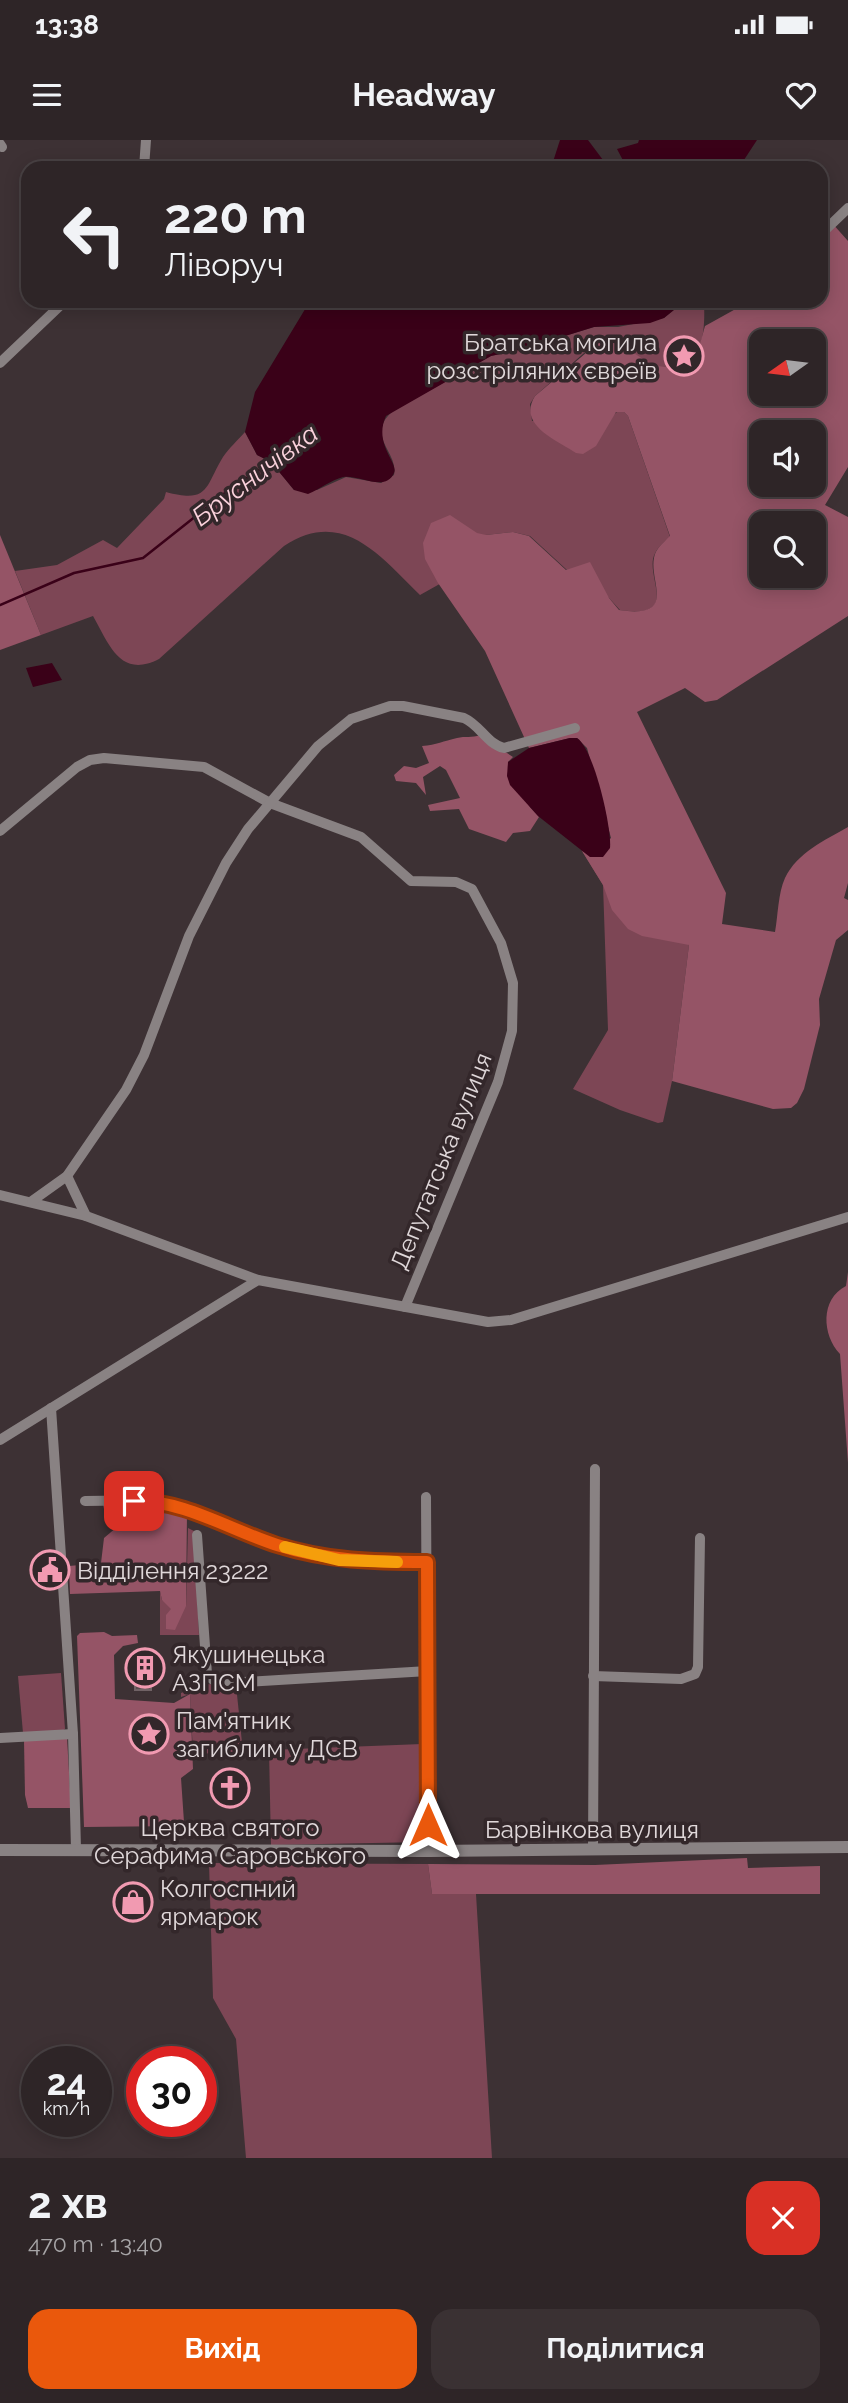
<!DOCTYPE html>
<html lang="uk">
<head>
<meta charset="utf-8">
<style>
	body { margin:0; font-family:Raleway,sans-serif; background:#3a3133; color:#f1f3f6; height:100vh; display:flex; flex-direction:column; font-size:26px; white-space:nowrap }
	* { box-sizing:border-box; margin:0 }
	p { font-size:23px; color:#a7a5a7 }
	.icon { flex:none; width:38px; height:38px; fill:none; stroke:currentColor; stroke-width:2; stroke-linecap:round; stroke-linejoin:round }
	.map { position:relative; height:2018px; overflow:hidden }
	.details { display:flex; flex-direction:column; background:#2e2527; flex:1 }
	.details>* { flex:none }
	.guide { position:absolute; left:21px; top:21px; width:807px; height:147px; border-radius:21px; box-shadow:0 4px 18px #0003,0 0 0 2px #494244; background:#2e2527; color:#f1f3f6; overflow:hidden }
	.needle { width:46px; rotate:256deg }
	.fabs { position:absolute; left:749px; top:189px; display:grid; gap:14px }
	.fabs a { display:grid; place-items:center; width:77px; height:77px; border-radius:14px; background:#2e2527; box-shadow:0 4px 18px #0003,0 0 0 2px #494244; font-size:35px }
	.speed { position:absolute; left:21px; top:1906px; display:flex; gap:14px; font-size:35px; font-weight:700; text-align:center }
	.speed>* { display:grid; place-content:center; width:91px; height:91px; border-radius:50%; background:#2e2527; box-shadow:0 4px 18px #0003,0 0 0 2px #494244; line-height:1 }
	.speed small { font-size:18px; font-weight:400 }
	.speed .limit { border:10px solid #d22; background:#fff; color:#111 }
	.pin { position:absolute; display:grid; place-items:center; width:60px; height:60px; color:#fff; margin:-30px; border-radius:14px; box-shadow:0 4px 10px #0006 }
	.me { position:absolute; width:77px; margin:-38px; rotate:0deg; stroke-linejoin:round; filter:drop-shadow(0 0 5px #0008) }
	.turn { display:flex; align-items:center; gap:24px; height:147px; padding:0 28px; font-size:32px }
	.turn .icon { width:91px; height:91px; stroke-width:2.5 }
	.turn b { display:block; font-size:49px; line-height:60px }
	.round { display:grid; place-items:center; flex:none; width:74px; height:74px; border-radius:21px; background:#3a3133 }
	.head { display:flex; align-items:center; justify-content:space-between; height:119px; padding:0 28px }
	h1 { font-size:42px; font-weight:700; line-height:52px }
	.action { display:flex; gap:14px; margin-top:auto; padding:14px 28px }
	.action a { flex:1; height:80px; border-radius:21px; background:#ea580c; color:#fff; font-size:28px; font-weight:700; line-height:80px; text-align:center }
	.action a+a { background:#3a3133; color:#f1f3f6 }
	.status { display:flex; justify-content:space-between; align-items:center; height:49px; padding:0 35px; background:#2e2527; direction:ltr }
	.status svg { height:19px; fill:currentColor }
	header { display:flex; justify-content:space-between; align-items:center; height:91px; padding:0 28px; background:#2e2527; font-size:32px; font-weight:700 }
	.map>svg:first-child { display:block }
	.green { fill:#7d4655 }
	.forest { fill:#955466; fill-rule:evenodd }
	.water { fill:#3a0118 }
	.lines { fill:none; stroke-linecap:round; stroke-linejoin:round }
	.stream { stroke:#3a0118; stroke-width:2.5 }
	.building { fill:#594b4e; stroke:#706265; stroke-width:2 }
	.minor { stroke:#898283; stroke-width:10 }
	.tertiary { stroke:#898283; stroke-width:12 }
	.route-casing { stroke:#983908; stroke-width:18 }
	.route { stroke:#ea580c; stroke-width:12 }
	.slow { stroke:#f59e0b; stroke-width:12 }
	.labels { text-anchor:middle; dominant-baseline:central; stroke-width:7; stroke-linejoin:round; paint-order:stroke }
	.poi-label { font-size:24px; fill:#e0d8da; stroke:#33272a; text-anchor:start }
	.street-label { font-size:24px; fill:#e0d8da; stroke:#33272a }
	.water-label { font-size:26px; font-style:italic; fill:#fbd2dc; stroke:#33272a }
</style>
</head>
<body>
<div class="status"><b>13:38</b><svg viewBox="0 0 49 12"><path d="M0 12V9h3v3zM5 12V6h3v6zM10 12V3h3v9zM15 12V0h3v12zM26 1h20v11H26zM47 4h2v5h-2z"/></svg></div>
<header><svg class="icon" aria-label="menu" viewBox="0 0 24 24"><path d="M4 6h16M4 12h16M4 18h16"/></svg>Headway<svg class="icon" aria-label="heart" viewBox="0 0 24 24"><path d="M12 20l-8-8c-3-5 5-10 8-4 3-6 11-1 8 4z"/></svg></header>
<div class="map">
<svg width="848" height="2018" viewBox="0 0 848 2018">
	<rect width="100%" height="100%" fill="#3d3134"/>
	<!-- green -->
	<g class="green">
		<path d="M685 161H704C705 187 705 224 673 228 666 228 659 229 652 226 641 220 630 210 620 203L592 206 535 256 530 264 532 281 612 276 617 272H624L628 276 670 397C663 403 655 409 653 419 649 443 678 479 620 470L609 458 567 430 530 396 513 392 486 395 445 441 420 455C380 416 343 367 284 406L159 519C120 539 109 504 93 476L41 495 15 431 57 425 103 400 117 408 164 359 166 352C210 364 205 346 223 317 229 308 238 300 245 292L257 315 271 322 294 350H317L346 337 381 343 394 335C399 312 364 296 393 271L491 216 523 209 594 187H618L664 178Z"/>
		<path d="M582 711 590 714 689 805 672 941 663 982 658 983 620 970 573 949 608 890 603 745Z"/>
		<path d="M188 1388 194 1391 199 1495H160V1451L162 1460 186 1466Z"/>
		<path d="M61 1533 65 1589 62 1591 23 1593 18 1536Z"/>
		<path d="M203 1544 236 1545 243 1612 193 1614 190 1554 181 1557V1553Z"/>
		<path d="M422 1604 424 1702 271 1705 269 1610Z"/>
		<path d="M209 1723 428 1724 432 1754H476L492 2018H246L236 1899 213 1858Z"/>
	</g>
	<!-- forest -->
	<g class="forest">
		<path d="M832 83 848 101V327L825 365 848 377V476L717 560 705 562 685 548 637 572 726 753 722 784 775 792C778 776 778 753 785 738 797 713 825 700 848 687V743L844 758 848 760V790L836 800 819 859 820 885 804 949 797 963 791 968 773 969 672 941 689 805 642 796 628 789 612 770 603 745 582 711 590 717 611 698 587 608 577 598H570L529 608 485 511 438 443 425 419 423 403 431 383 450 375 477 393 486 395 513 392 529 396 566 430 590 422 609 458 619 470C678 479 649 442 654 418 655 409 663 403 670 396L628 276 624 272H616L596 306 583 314 576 313C556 300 517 285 535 256L599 202C630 199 643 231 675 227 698 225 699 206 705 186L750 161H821V94ZM761 201H814V254H761ZM761 292H814V345H761ZM761 383H814V436H761Z"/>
		<path d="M0 395 41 495 0 510Z"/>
		<path d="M480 595 513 617 508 622 530 667 539 677 530 691 513 693 506 702 469 689 459 669 430 671 428 665 460 658 446 630 440 626 423 637 426 655 416 643 396 641 394 635 404 626 416 628 429 623 422 606C437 605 443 601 457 598 465 596 472 598 480 595Z"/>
		<path d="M848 1132V1323L840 1214C822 1195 820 1159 846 1146Z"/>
		<path d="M103 1364H130V1380C145 1387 149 1374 159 1365L187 1373 186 1466 175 1490 166 1489V1475L171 1469 162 1460 160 1451 70 1454 69 1426 101 1423 104 1398 117 1387 119 1382 115 1376 105 1374Z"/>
		<path d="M104 1492 112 1496 137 1495 138 1503 123 1506 114 1515 115 1559 174 1563 190 1554 193 1629 181 1638 184 1682 181 1686 84 1687 77 1496 80 1493Z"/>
		<path d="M67 1597 71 1668H28L25 1655 24 1600Z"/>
		<path d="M747 1718 748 1728 820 1726V1754H432L428 1724 595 1725Z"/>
	</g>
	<!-- water -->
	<g class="water">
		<path d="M560 0H588L609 28H551Z"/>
		<path d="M639 0H757L742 23 733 28H627L617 9 638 3Z"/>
		<path d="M310 161H685L664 178 650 183 594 187 523 209 491 216 386 276C373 304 399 323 394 333 385 353 359 334 343 337 331 340 320 349 308 354L294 350 271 322 257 315 245 292 255 252Z"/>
		<path d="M52 523 62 540 33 547 26 528Z"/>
		<path d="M570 598H577C594 609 612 688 610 708L603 717H590L538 676 510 645 507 636 508 622 529 608Z"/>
	</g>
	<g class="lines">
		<!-- stream -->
		<path class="stream" d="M0 465 74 433 143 418 225 353 274 320"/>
	</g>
	<!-- building -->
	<g class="building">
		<path d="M135 1516H153V1521H156V1535H151V1550H135Z"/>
		<path d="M223 1636H236L237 1660H224Z"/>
	</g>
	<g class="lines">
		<!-- minor -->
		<g class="minor">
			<path d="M0 4 2 7"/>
			<path d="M144 28 146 0"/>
			<path d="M821 94 848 68"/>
			<path d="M0 223 65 161"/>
			<path d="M0 691 77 627 90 620 104 618 204 627 270 663 361 697 411 741 456 742 472 749 501 803 513 843 512 891 498 942 405 1167"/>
			<path d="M67 1036 86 1076"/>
			<path d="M0 1055 86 1076 258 1140"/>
			<path d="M32 1061 67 1036 126 950 144 915 189 796 226 723 248 689 318 606 351 579 390 566H403L464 578C480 585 487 604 504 608L575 588"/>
			<path d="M51 1268 73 1594 76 1709"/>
			<path d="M0 1300 258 1140 488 1182 511 1180 848 1077"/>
			<path d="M426 1357 428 1711"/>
			<path d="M85 1361 158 1360 236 1391 325 1418 366 1422H427"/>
			<path d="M197 1395 207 1534 213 1540 227 1543 428 1531"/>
			<path d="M593 1536 681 1539 695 1534 698 1527 700 1398"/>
			<path d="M0 1598 73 1594"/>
			<path d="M593 1710 595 1329"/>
		</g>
		<!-- tertiary -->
		<path class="tertiary" d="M0 1710 428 1711 848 1707"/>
	</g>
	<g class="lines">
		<!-- route casing -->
		<g class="route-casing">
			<path id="route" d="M134 1361C184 1360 230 1390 277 1405 327 1421 375 1422 427 1422L428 1685"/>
		</g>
		<!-- route -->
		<use href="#route" class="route"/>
		<!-- slow -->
		<path class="slow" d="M285 1407 339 1420 397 1422"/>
	</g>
	<!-- icons -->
	<defs>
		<g id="sight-ring" transform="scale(2.0125)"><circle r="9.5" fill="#33272a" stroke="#f19ab1" stroke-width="1.5"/><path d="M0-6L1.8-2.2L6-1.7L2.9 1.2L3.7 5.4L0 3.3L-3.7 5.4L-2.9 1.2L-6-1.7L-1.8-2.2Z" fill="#f19ab1"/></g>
		<g id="civic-ring" transform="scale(2.0125)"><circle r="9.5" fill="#33272a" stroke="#f19ab1" stroke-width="1.5"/><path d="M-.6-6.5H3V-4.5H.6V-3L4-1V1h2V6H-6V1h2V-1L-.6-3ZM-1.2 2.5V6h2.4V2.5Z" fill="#f19ab1"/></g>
		<g id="building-ring" transform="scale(2.0125)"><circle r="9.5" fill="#33272a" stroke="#f19ab1" stroke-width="1.5"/><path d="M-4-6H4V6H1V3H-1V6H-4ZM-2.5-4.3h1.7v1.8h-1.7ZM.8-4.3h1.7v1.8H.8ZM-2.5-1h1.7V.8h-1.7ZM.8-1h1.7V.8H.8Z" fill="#f19ab1"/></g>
		<g id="church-ring" transform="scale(2.0125)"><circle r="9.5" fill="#33272a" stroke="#f19ab1" stroke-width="1.5"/><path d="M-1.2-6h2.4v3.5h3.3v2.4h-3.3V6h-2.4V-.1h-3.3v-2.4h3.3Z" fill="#f19ab1"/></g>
		<g id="shop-ring" transform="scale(2.0125)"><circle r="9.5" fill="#33272a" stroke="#f19ab1" stroke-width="1.5"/><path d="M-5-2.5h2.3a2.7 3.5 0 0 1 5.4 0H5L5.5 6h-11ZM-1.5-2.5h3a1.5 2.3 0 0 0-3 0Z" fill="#f19ab1"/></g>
	</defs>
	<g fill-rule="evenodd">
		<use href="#sight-ring" x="684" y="216"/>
		<use href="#civic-ring" x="50" y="1430"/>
		<use href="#building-ring" x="145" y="1528"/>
		<use href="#sight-ring" x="149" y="1594"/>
		<use href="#church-ring" x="230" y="1648"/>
		<use href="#shop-ring" x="133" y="1762"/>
	</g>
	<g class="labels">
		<!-- poi labels -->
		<g class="poi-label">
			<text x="657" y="202" text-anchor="end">Братська могила<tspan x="657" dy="28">розстріляних євреїв</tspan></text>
			<text x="77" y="1430">Відділення 23222</text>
			<text x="172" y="1514">Якушинецька<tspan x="172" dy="28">АЗПСМ</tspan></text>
			<text x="176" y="1580">Пам'ятник<tspan x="176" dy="28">загиблим у ДСВ</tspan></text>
			<text x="230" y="1687" text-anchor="middle">Церква святого<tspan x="230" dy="28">Серафима Саровського</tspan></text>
			<text x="160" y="1748">Колгоспний<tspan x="160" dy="28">ярмарок</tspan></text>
		</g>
		<!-- street labels -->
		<g class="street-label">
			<text transform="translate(441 1021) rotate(-68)">Депутатська вулиця</text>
			<text x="592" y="1689">Барвінкова вулиця</text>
		</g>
		<!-- water labels -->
		<g class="water-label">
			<text transform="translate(255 335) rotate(-37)">Брусничівка</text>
		</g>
	</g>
</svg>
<div class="fabs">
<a><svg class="needle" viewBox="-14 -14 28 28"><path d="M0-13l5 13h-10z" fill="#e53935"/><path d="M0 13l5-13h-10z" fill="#a7a5a7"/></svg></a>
<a><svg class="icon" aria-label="sound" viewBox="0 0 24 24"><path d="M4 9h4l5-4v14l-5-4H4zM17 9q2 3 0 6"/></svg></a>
<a><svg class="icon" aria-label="search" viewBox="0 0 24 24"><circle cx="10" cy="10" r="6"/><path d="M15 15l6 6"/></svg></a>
</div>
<div class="speed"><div>24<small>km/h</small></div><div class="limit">30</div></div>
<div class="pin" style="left:134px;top:1361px;background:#d93025"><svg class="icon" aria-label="arrive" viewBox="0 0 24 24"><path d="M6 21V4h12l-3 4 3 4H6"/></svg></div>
<svg class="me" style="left:428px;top:1685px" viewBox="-20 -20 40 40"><path d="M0-17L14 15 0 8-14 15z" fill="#ea580c" stroke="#fff" stroke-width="4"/></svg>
<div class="guide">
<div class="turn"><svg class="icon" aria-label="left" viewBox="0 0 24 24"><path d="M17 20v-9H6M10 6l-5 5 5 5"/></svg><div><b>220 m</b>Ліворуч</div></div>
</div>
</div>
<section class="details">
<div class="head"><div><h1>2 хв</h1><p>470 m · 13:40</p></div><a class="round" style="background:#d93025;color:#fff"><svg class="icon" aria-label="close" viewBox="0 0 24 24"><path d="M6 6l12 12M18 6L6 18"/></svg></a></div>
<div class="action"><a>Вихід</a><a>Поділитися</a></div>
</section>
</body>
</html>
